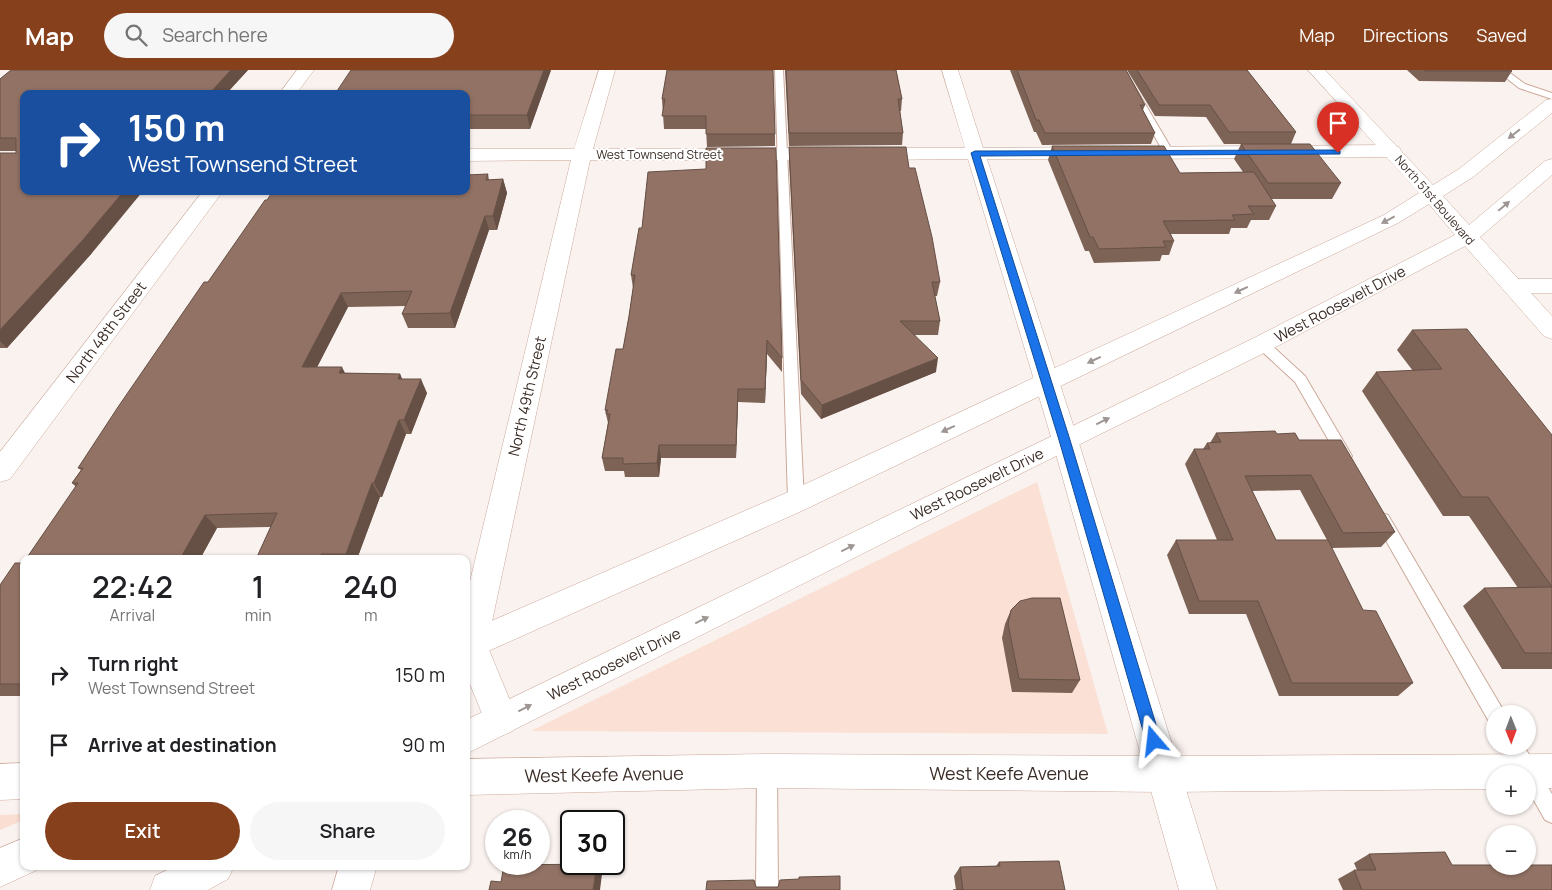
<!DOCTYPE html>
<html lang="en">
<head>
<meta charset="utf-8">
<style>
	body { margin:0; font-family:Manrope,sans-serif; background:#f6f6f6; color:#202124; height:100vh; display:flex; flex-direction:column; font-size:19px; white-space:nowrap }
	* { box-sizing:border-box; margin:0 }
	p { font-size:16px; color:#757577 }
	.icon { flex:none; width:28px; height:28px; fill:none; stroke:currentColor; stroke-width:2; stroke-linecap:round; stroke-linejoin:round }
	.map { position:relative; flex:1; overflow:hidden }
	.sheet { position:absolute; left:20px; top:485px; width:450px; height:315px; display:flex; flex-direction:column; background:#fff; border-radius:10px; box-shadow:0 1px 4px #0004 }
	.sheet>* { flex:none }
	.guide { position:absolute; left:20px; top:20px; width:450px; height:105px; border-radius:10px; box-shadow:0 1px 4px #0004; background:#1a4fa0; color:#fff; overflow:hidden }
	.needle { width:32px; rotate:179deg }
	.tools { position:absolute; left:1486px; top:635px; display:grid; gap:10px }
	.tools a { display:grid; place-items:center; width:50px; height:50px; border-radius:50%; background:#fff; box-shadow:0 1px 4px #0004; font-size:25px }
	.speed { position:absolute; left:485px; top:740px; display:flex; gap:10px; font-size:25px; font-weight:700; text-align:center }
	.speed>* { display:grid; place-content:center; width:65px; height:65px; border-radius:50%; background:#fff; box-shadow:0 1px 4px #0004; line-height:1 }
	.speed small { font-size:12px; font-weight:400 }
	.speed .limit { border:2px solid #111; border-radius:8px; background:#fff; color:#111 }
	.pin { position:absolute; display:grid; place-items:center; width:42px; height:42px; color:#fff; margin:-51px -21px; border-radius:50% 50% 50% 0; rotate:-45deg; box-shadow:0 0 5px #0007 }
	.pin .icon { rotate:45deg }
	.me { position:absolute; width:55px; margin:-28px; rotate:343deg; stroke-linejoin:round; filter:drop-shadow(0 0 4px #0008) }
	.turn { display:flex; align-items:center; gap:18px; height:105px; padding:0 25px; font-size:22px }
	.turn .icon { width:65px; height:65px; stroke-width:2.5 }
	.turn b { display:block; font-size:35px; line-height:42px }
	.eta { display:flex; justify-content:space-evenly; align-items:center; height:85px; text-align:center }
	.eta b { font-size:30px; font-weight:600; line-height:35px }
	.cta { display:flex; gap:10px; margin-top:auto; padding:10px 25px }
	.cta a { flex:1; height:58px; border-radius:30px; background:#87401c; color:#fff; font-size:20px; font-weight:600; line-height:58px; text-align:center }
	.cta a+a { background:#f6f6f6; color:#202124 }
	ul { padding:0; list-style:none }
	li { display:flex; align-items:center; gap:15px; height:70px; padding:0 25px }
	li div { flex:1 }
	li b { display:block; font-size:19px }
	li em { font-style:normal }
	header { display:flex; align-items:center; gap:30px; box-sizing:border-box; height:70px; padding:0 25px; background:#87401c; color:#fff }
	header strong { font-size:24px }
	nav { display:flex; gap:28px; margin-inline-start:auto; font-size:18px }
	.search { width:350px; height:45px; background:#f6f6f6; display:flex; align-items:center; gap:12px; box-sizing:border-box; padding:0 18px; border-radius:28px; color:#757577; font-size:19px }
	.map>svg:first-child { display:block }
	.built { fill:#fbe1d5 }
	.green { fill:#faded2 }
	.lines { fill:none; stroke-linecap:round; stroke-linejoin:round }
	.lane-casing { stroke:#cba99a; stroke-width:2 }
	.street-casing { stroke:#cba99a; stroke-width:1 }
	.secondary-casing { stroke:#cba99a; stroke-width:1 }
	.lane { fill:#fff; fill-rule:evenodd }
	.street { fill:#fff; fill-rule:evenodd }
	.secondary { fill:#fff; fill-rule:evenodd }
	.wall { fill:#7d6256; fill-rule:evenodd }
	.shaded-wall { fill:#665046 }
	.building { fill:#917264; stroke:#665046 }
	.oneway { fill:#9d9693 }
	.route { fill:#1a73e8; stroke:#114b97 }
	.labels { text-anchor:middle; dominant-baseline:central; stroke-width:4; stroke-linejoin:round; paint-order:stroke }
	.far-street-label { font-size:12px; fill:#3b2d27; stroke:#fff }
	.street-label { font-size:15px; fill:#3b2d27; stroke:#fff }
	.near-street-label { font-size:18px; fill:#3b2d27; stroke:#fff }
</style>
</head>
<body>
<header>
<strong>Map</strong>
<div class="search"><svg class="icon" aria-label="search" viewBox="0 0 24 24"><circle cx="10" cy="10" r="6"/><path d="M15 15l6 6"/></svg>Search here</div>
<nav><a>Map</a><a>Directions</a><a>Saved</a></nav>
</header>
<div class="map">
<svg width="1552" height="820" viewBox="0 0 1552 820">
	<rect width="100%" height="100%" fill="#faf2ef"/>
	<!-- built -->
	<path class="built" d="M1037 412 1108 664 531 661Z"/>
	<!-- green -->
	<path class="green" d="M24 744V750L0 760V745Z"/>
	<g class="lines">
		<!-- lane casing -->
		<g class="lane-casing">
			<g id="lane">
				<path d="M775 0H783L804 431 801 435 796 437 791 435 788 431Z"/>
				<path d="M1117 0H1125L1174 83 1173 85H1165L1164 83Z"/>
				<path d="M1496 0H1506L1525 14 1552 23V29L1519 18Z"/>
				<path d="M1262 270 1267 271 1305 306 1352 386 1350 390 1345 391 1340 390 1295 312 1257 277 1256 274 1257 271Z"/>
				<path d="M1382 443 1388 445 1502 638 1504 644H1495V653L1488 650 1376 453 1374 449 1376 445Z"/>
				<path d="M1504 676H1524L1552 724V753L1545 750 1528 720V704H1518Z"/>
				<path d="M767 691 774 694 777 701 778 820H756L757 701 760 694Z"/>
			</g>
		</g>
		<!-- street casing -->
		<g class="street-casing">
			<g id="street">
				<path d="M297 0H314L296 24H279Z"/>
				<path d="M599 0H615L593 79 827 78 834 80 836 84 834 88 827 90H590L487 575 518 650 513 661 501 666 489 661 466 604V528L571 90 466 91V79H574Z"/>
				<path d="M942 0H958L983 78 1087 77 1094 79 1096 83 1094 87 1087 89H987L1078 370 1217 820H1179L1052 370 968 89 870 90 863 88 861 84 863 80 870 78H965Z"/>
				<path d="M1392 75 1399 77 1401 81 1399 85 1392 87 1130 89 1123 87 1121 83 1123 79 1130 77Z"/>
				<path d="M203 121H223L10 409 0 412V382Z"/>
				<path d="M1513 209H1552V223H1513L1505 221 1502 216 1505 211Z"/>
				<path d="M339 796H377L370 820H332Z"/>
			</g>
		</g>
		<!-- secondary casing -->
		<g class="secondary-casing">
			<g id="secondary">
				<path d="M1308 0H1325L1433 115 1459 99 1546 30 1552 29V43L1473 107 1443 126 1469 155 1545 91 1552 89V105L1480 167 1552 246V269L1544 266 1465 176 1270 280 1034 397 466 684V650L1254 268 1455 165 1429 134 1398 153 806 439 466 591V562L786 423 1384 145 1419 123Z"/>
				<path d="M767 684 1163 686 1552 684V718L1528 719V704H1495V719L1163 722 767 718 466 725V689Z"/>
				<path d="M24 693V729L0 730V694Z"/>
				<path d="M24 768V796H39L37 800 0 817V778Z"/>
				<path d="M175 796H234L228 809 208 820H150L155 806Z"/>
			</g>
		</g>
		<!-- lane -->
		<use href="#lane" class="lane"/>
		<!-- street -->
		<use href="#street" class="street"/>
		<!-- secondary -->
		<use href="#secondary" class="secondary"/>
	</g>
	<!-- wall -->
	<g class="wall">
		<path d="M11 0H248L226 24H24L92 183 7 278H0V83H16V81H0V9Z"/>
		<path d="M551 0 530 59H466V24Z"/>
		<path d="M667 0 775 64V76L707 77 706 59H664L662 29Z"/>
		<path d="M785 0H896L902 29 901 41H900L903 63 902 75 789 76Z"/>
		<path d="M1010 0H1126L1145 35 1143 40 1155 63 1151 74 1042 75 1036 62H1034Z"/>
		<path d="M1127 0H1247L1296 62 1291 74 1341 113 1332 129H1271L1276 136 1269 150H1251L1247 158H1231L1229 164H1171L1174 171 1169 185H1162L1160 191 1094 193 1089 181H1085L1048 90 1052 76 1180 103 1243 102 1234 89 1241 74H1224L1206 47 1155 46Z"/>
		<path d="M1407 0H1510L1512 1 1505 12 1419 11Z"/>
		<path d="M789 77 909 98 940 212 937 226H935L940 251 938 265H915L936 302 821 349 801 324 789 91Z"/>
		<path d="M648 102 782 288V302L767 284 765 333 738 332 736 388H661L659 407H625L624 401H605L602 388 608 353 605 340 623 279 629 246 633 218 631 205 642 158Z"/>
		<path d="M488 104 489 110 503 109 507 123 497 160H489L455 258H408L402 244 406 236 348 237 317 297 345 303 400 304 402 309 427 323 411 364H406L382 427H380L357 489H256L271 457 217 458 200 489H26L76 417 72 413 81 400 78 398 208 212 267 130Z"/>
		<path d="M1412 260 1552 365V599H1502L1463 536 1484 518H1518L1469 446H1443L1362 321 1376 302 1413 301 1397 280Z"/>
		<path d="M1216 363 1277 364 1299 370 1395 462 1381 477 1331 478 1363 540 1413 613 1398 626H1279L1246 544H1189L1167 485 1176 470H1217L1185 394 1194 379H1203L1207 373H1210ZM1300 420 1327 470H1276L1252 421Z"/>
		<path d="M24 492V626H0V515Z"/>
		<path d="M1011 540 1080 610 1072 623 1012 622 1002 568 1005 554Z"/>
		<path d="M1369 784 1452 795 1552 820H1343L1338 809 1354 800H1357L1354 793Z"/>
		<path d="M999 792 1065 820H956L954 806 960 797 996 796Z"/>
	</g>
	<!-- shaded-wall -->
	<g class="shaded-wall">
		<path d="M231 0H248L226 24H209Z"/>
		<path d="M544 0H551L530 59 527 45Z"/>
		<path d="M503 109 507 123 497 160 493 146Z"/>
		<path d="M124 121H143L92 183 7 278 0 271V260Z"/>
		<path d="M485 146 489 160 455 258 450 243Z"/>
		<path d="M341 223 348 237 310 311 302 297Z"/>
		<path d="M767 270V284L765 333V319Z"/>
		<path d="M938 288 936 302 821 349 822 335Z"/>
		<path d="M342 297 349 311 339 303Z"/>
		<path d="M400 304 406 318 398 309Z"/>
		<path d="M421 309 427 323 411 364 404 350Z"/>
		<path d="M738 319V332L736 388V375Z"/>
		<path d="M399 350 406 364 382 427 374 413Z"/>
		<path d="M659 375 661 388 659 407 657 393Z"/>
		<path d="M372 413 380 427 357 489H349L346 484Z"/>
		<path d="M205 445 217 458 200 489H180Z"/>
		<path d="M597 794 602 804 600 820H593Z"/>
	</g>
	<!-- building -->
	<g class="building">
		<path d="M11 0H231L209 24H24V121H124L82 171 0 260V83H16V68H0V9Z"/>
		<path d="M351 0H544L527 45H466V24H335Z"/>
		<path d="M667 0H773L775 64H706V46H662L665 29H662Z"/>
		<path d="M786 0H896L902 29H898L903 63H789Z"/>
		<path d="M1017 0H1126L1145 35H1140L1155 63H1045L1039 50H1036Z"/>
		<path d="M1137 0H1247L1296 62H1229L1210 35H1159Z"/>
		<path d="M1424 0H1510L1512 1H1425Z"/>
		<path d="M1241 74H1310L1341 113H1268Z"/>
		<path d="M1052 76H1164L1180 103 1254 102 1276 136H1248L1254 144 1232 145 1235 150 1163 151 1174 171H1163L1166 177 1099 179 1093 167H1090Z"/>
		<path d="M789 77H906L909 98H915L932 167 940 212H932L940 251H900L938 288 822 335 801 310Z"/>
		<path d="M706 78H776L782 288 767 270 765 319H738L736 375H659L657 393 623 394V388H602L610 344H606L608 340H605L616 279H623L629 246 635 205H631L639 158H642L648 102 706 99Z"/>
		<path d="M488 104 486 110 503 109 493 146H485L450 243 402 244 412 221 341 223 302 297H342L339 303 400 304 398 309H421L404 350H399L374 413H372L346 484H321L323 489H256L277 443 205 445 180 489H26L78 413H72L83 398H78L118 337 204 212H208L265 130H267L273 121H466V105Z"/>
		<path d="M1467 259 1552 365V583H1525L1484 518 1552 517 1488 427H1462L1376 302 1442 299 1412 260Z"/>
		<path d="M1275 361 1277 364 1295 363 1299 370H1341L1395 462 1343 463 1311 405 1245 406 1276 470H1328L1363 540 1376 541 1413 613H1292L1258 531H1199L1176 470H1233L1194 379H1210L1207 373 1221 372 1216 363Z"/>
		<path d="M24 492V614H0V515L15 493H23Z"/>
		<path d="M1032 528H1060L1080 610 1019 609 1008 554 1011 540 1020 531Z"/>
		<path d="M1445 782 1452 795H1495V796H1528V795H1552V820H1362L1354 800H1376L1369 784Z"/>
		<path d="M1059 791 1065 820H953H963L960 797 1000 796 999 792Z"/>
		<path d="M597 794 593 820H489L491 811 501 812 504 795Z"/>
		<path d="M840 806V820H706L707 811 754 810 756 817H778L780 810 799 809V807Z"/>
	</g>
	<!-- one-way arrows -->
	<defs><path id="oneway-solid" d="M-6-.8H1V-3.2L6.5 0L1 3.2V.8H-6Z" transform="scale(1.25)"/></defs>
	<g class="oneway">
		<use href="#oneway-solid" transform="translate(1514 64) rotate(142)"/>
		<use href="#oneway-solid" transform="translate(1504 136) rotate(-40)"/>
		<use href="#oneway-solid" transform="translate(1388 150) rotate(152)"/>
		<use href="#oneway-solid" transform="translate(1241 220) rotate(155)"/>
		<use href="#oneway-solid" transform="translate(1094 290) rotate(155)"/>
		<use href="#oneway-solid" transform="translate(1103 351) rotate(-26)"/>
		<use href="#oneway-solid" transform="translate(948 359) rotate(155)"/>
		<use href="#oneway-solid" transform="translate(848 478) rotate(-26)"/>
		<use href="#oneway-solid" transform="translate(702 550) rotate(-26)"/>
		<use href="#oneway-solid" transform="translate(525 638) rotate(-27)"/>
	</g>
	<!-- route -->
	<path class="route" d="M1338 80 1340 81V84L980 86 1070 370 1161 671 1159 676 1154 678 1149 676 1146 671 1059 370 971 83 975 81Z"/>
	<g class="labels">
		<!-- far-street labels -->
		<g class="far-street-label">
			<text x="659" y="84">West Townsend Street</text>
			<text transform="translate(1435 130) rotate(49)">North 51st Boulevard</text>
		</g>
		<!-- street labels -->
		<g class="street-label">
			<text transform="translate(1340 234) rotate(-28)">West Roosevelt Drive</text>
			<text transform="translate(106 262) rotate(-53)">North 48th Street</text>
			<text transform="translate(527 326) rotate(-77)">North 49th Street</text>
			<text transform="translate(977 414) rotate(-26)">West Roosevelt Drive</text>
			<text transform="translate(614 594) rotate(-26)">West Roosevelt Drive</text>
		</g>
		<!-- near-street labels -->
		<g class="near-street-label">
			<text x="1009" y="703">West Keefe Avenue</text>
			<text transform="translate(604 704) rotate(-1)">West Keefe Avenue</text>
		</g>
	</g>
</svg>
<div class="tools">
<a><svg class="needle" viewBox="-14 -14 28 28"><path d="M0-13l5 13h-10z" fill="#e53935"/><path d="M0 13l5-13h-10z" fill="#757577"/></svg></a>
<a>+</a>
<a>−</a>
</div>
<div class="speed"><div>26<small>km/h</small></div><div class="limit">30</div></div>
<div class="pin" style="left:1338px;top:83px;background:#d93025"><svg class="icon" aria-label="arrive" viewBox="0 0 24 24"><path d="M6 21V4h12l-3 4 3 4H6"/></svg></div>
<svg class="me" style="left:1154px;top:671px" viewBox="-20 -20 40 40"><path d="M0-17L14 15 0 8-14 15z" fill="#1a73e8" stroke="#fff" stroke-width="4"/></svg>
<div class="guide">
<div class="turn"><svg class="icon" aria-label="right" viewBox="0 0 24 24"><path d="M7 20v-9h11M14 6l5 5-5 5"/></svg><div><b>150 m</b>West Townsend Street</div></div>
</div>
<section class="sheet">
<div class="eta">
<div><b>22:42</b><p>Arrival</p></div>
<div><b>1</b><p>min</p></div>
<div><b>240</b><p>m</p></div>
</div>
<ul>
<li><svg class="icon" aria-label="right" viewBox="0 0 24 24"><path d="M7 20v-9h11M14 6l5 5-5 5"/></svg><div><b>Turn right</b><p>West Townsend Street</p></div><em>150 m</em></li>
<li><svg class="icon" aria-label="arrive" viewBox="0 0 24 24"><path d="M6 21V4h12l-3 4 3 4H6"/></svg><div><b>Arrive at destination</b></div><em>90 m</em></li>
</ul>
<div class="cta"><a>Exit</a><a>Share</a></div>
</section>
</div>
</body>
</html>
